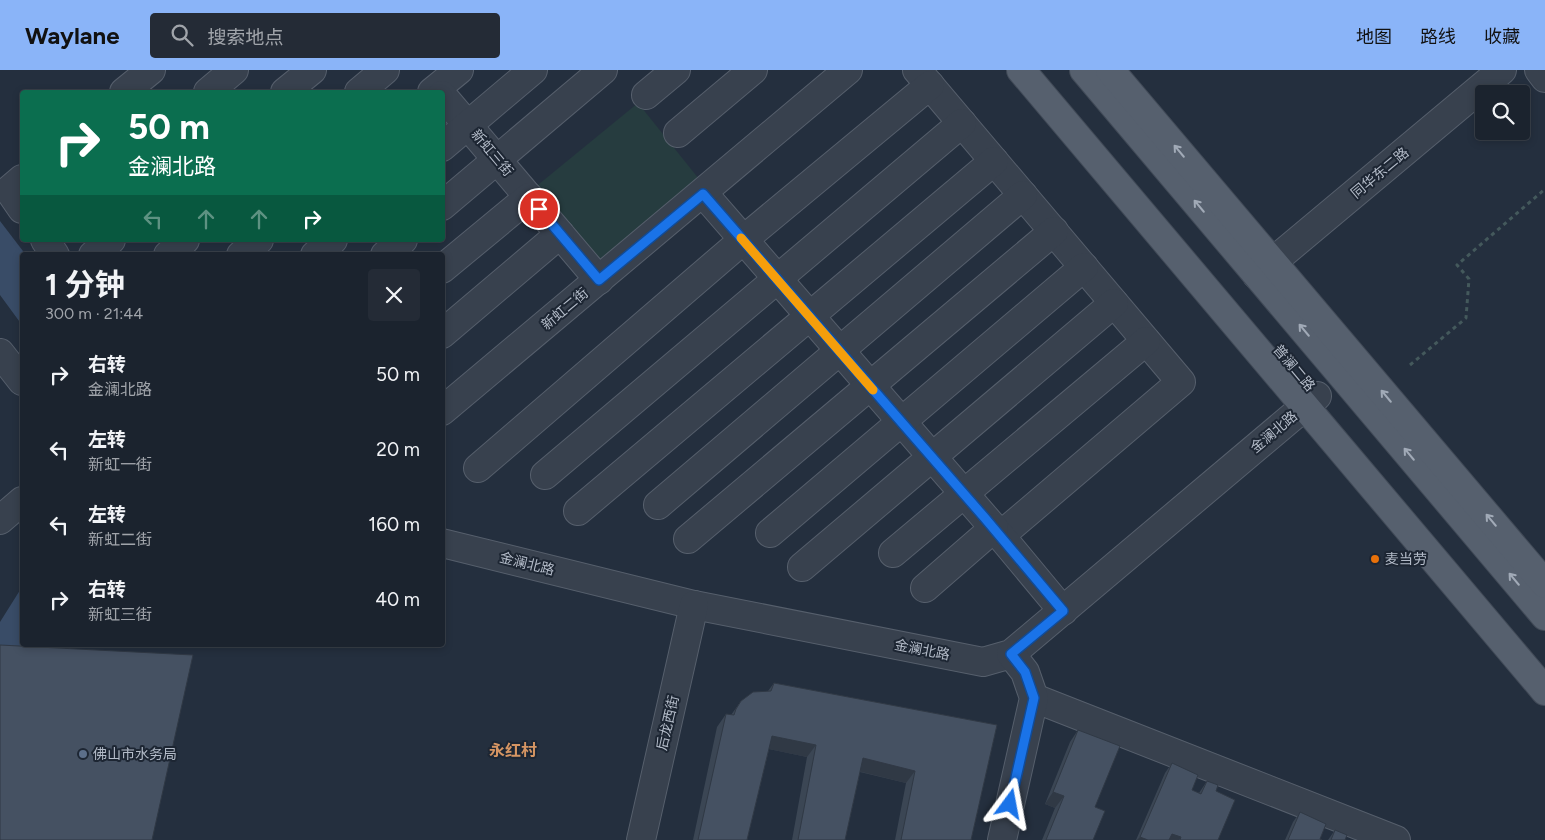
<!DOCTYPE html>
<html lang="zh">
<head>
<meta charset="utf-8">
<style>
	body { margin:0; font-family:Figtree,"Noto Sans SC",sans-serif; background:#242b36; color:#f1f3f6; height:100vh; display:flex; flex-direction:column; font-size:19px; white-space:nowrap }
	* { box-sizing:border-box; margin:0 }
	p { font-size:16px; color:#a0a4aa }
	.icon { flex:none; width:28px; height:28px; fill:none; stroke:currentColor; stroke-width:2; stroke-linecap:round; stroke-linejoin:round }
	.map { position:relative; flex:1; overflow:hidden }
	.details { position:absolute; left:20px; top:182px; width:425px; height:395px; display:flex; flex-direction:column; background:#1b232e; border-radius:5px; box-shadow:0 2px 8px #0003,0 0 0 1px #39404a }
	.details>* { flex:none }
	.top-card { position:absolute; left:20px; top:20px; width:425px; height:152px; border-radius:5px; box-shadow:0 2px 8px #0003,0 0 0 1px #39404a; background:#0b6e4f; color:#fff; overflow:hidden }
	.tools { position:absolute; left:1475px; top:15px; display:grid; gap:10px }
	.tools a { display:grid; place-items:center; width:55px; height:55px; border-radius:5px; background:#1b232e; box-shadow:0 2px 8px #0003,0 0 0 1px #39404a; font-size:25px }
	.pin { position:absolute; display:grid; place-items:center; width:42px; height:42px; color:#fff; margin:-21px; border:2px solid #fff; border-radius:50%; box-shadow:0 1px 5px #0007 }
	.me { position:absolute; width:55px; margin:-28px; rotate:13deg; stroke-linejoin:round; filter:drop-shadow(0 0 4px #0008) }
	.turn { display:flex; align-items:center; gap:18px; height:105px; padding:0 25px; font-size:22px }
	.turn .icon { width:65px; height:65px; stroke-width:2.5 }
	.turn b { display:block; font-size:35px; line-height:42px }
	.lanes { display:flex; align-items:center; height:48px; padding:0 25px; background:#0003; justify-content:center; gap:25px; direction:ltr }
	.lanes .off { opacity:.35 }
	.round { display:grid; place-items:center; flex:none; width:52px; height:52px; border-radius:5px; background:#242b36 }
	.head { display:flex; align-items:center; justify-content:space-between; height:85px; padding:0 25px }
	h1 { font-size:30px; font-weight:700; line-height:38px }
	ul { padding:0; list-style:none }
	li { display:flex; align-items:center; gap:15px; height:75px; padding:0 25px }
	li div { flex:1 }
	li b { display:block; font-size:19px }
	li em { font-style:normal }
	header { display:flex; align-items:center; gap:30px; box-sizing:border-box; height:70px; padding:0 25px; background:#8ab4f8; color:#111 }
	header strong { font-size:24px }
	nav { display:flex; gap:28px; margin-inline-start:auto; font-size:18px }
	.search { width:350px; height:45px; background:#242b36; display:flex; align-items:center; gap:12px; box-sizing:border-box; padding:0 18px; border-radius:5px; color:#a0a4aa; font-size:19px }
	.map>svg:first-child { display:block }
	.green { fill:#263c3f }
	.water { fill:#394c67 }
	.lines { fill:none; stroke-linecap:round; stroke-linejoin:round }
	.minor-casing { stroke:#565f6c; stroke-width:30 }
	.major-casing { stroke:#414a57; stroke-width:30 }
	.path { stroke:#44595c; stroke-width:3; stroke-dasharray:4 4; stroke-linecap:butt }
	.minor { stroke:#38414e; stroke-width:28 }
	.major { stroke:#56606e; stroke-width:28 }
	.wall { fill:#3b4654 }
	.shaded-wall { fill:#303945 }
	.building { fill:#455162; stroke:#303945 }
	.oneway { stroke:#a1aab7 }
	.route-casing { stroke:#114b97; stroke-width:12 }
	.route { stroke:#1a73e8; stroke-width:9 }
	.slow { stroke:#f59e0b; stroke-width:9 }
	.food-dot { fill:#e8710a; stroke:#1d2633; stroke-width:2 }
	.service-dot { fill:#5c6f8a; stroke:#1d2633; stroke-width:2 }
	.labels { text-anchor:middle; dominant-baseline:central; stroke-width:4; stroke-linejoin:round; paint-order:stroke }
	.street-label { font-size:14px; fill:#b4bcc9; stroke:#1d2633 }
	.poi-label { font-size:14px; fill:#b4bcc9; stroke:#1d2633; text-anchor:start }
	.quarter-label { font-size:16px; font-weight:bold; fill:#d59563; stroke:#1d2633 }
</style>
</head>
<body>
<header>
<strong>Waylane</strong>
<div class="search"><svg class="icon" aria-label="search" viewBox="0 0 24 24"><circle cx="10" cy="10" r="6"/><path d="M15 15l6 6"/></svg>搜索地点</div>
<nav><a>地图</a><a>路线</a><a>收藏</a></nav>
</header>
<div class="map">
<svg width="1545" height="770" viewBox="0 0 1545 770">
	<rect width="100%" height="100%" fill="#242f3e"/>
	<!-- green -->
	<path class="green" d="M638 33 703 114 601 201 533 119Z"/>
	<!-- water -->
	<g class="water">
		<path d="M0 151 26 185H22V255L0 225Z"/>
		<path d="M22 517V575H72L67 587 0 585V552Z"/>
	</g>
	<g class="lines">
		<!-- minor casing -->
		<g class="minor-casing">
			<g id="minor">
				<path d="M917 0 1181 312 1000 466"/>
				<path d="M1539 0 1545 8"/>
				<path d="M124 22 151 0"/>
				<path d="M208 22 234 0"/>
				<path d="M285 22 312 0"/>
				<path d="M359 22 385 0"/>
				<path d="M432 22 459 0"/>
				<path d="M442 25 599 210"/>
				<path d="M646 25 676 0"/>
				<path d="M678 63 753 0"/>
				<path d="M442 77 533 0"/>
				<path d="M22 109 9 120 22 139"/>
				<path d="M703 123 994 458 1063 541"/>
				<path d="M442 136 603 0"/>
				<path d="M45 170 55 185"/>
				<path d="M93 185 111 170"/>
				<path d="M168 185 185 170"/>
				<path d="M241 185 259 170"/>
				<path d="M315 185 333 170"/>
				<path d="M385 185 403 170"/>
				<path d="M442 199 529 127"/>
				<path d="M1257 205 1502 0"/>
				<path d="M442 264 560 164"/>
				<path d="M0 283 22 311"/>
				<path d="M442 341 848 0"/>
				<path d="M478 398 743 170 930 15"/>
				<path d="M545 405 962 53"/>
				<path d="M658 435 1023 125"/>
				<path d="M578 441 994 91"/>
				<path d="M0 450 22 431"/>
				<path d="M770 463 1084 197"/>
				<path d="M688 469 1054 161"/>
				<path d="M442 473 694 535 983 592 1011 584 1317 326"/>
				<path d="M893 483 1146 271"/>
				<path d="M802 497 1114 233"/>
				<path d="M925 518 994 458"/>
				<path d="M1034 628 1396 770"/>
				<path d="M641 770 694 535"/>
				<path d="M1002 770 1034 628 1025 602 1011 584"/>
			</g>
		</g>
		<!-- major casing -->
		<g class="major-casing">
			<g id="major">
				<path d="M1021 0 1545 621"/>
				<path d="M1084 0 1545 546"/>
				<path d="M1110 0 1545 514"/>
			</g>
		</g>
		<!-- path -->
		<path class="path" d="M1410 295 1466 248 1469 209 1457 195 1545 119"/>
		<!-- minor -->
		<use href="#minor" class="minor"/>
		<!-- major -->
		<use href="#major" class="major"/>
	</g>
	<!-- wall -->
	<g class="wall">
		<path d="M774 613 997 655 971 770H895L906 713 860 702 845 770H792L807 687 769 679 747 770H693L717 657 726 644 731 645 741 631 768 621Z"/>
		<path d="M1078 660 1095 737 1093 770H1042L1055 738 1045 734 1070 672Z"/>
		<path d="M1172 693 1192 720 1199 723 1207 711 1216 721 1218 770H1136L1165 703Z"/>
		<path d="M1300 742 1320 769 1321 770H1285L1293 752Z"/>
		<path d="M1335 760 1345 770H1328Z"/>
	</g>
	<!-- shaded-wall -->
	<g class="shaded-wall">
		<path d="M772 666 816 675 807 687 764 678Z"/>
		<path d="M863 688 915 701 906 713 854 700Z"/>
		<path d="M1053 722 1064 726 1055 738 1045 734Z"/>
		<path d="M1172 764 1181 767 1179 770H1168Z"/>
		<path d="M1140 767 1148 770H1137Z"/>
	</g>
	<!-- building -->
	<g class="building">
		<path d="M0 575 193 585 152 770H0Z"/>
		<path d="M774 613 997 655 971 770H901L915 701 863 688 845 770H798L816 675 772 666 747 770H698L726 644 734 645 736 639 741 631 753 622 771 621Z"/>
		<path d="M1078 660 1120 676 1095 737 1105 741 1093 770H1046L1064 726 1053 722Z"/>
		<path d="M1172 693 1198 705 1192 720 1201 724 1207 711 1218 715 1216 721 1235 730 1218 770H1180L1181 767 1172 764 1169 770H1148L1140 767Z"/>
		<path d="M1300 742 1326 754 1320 769 1322 770H1288Z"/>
		<path d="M1335 760 1347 765 1345 770H1331Z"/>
	</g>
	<!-- one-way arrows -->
	<defs><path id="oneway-shaft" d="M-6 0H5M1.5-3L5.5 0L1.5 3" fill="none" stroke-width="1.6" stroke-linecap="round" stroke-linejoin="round" transform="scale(1.25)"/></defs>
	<g class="oneway">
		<use href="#oneway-shaft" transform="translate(1179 81) rotate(-130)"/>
		<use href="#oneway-shaft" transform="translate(1199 136) rotate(-130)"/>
		<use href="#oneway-shaft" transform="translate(1304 260) rotate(-130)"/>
		<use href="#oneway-shaft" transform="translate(1386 326) rotate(-130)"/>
		<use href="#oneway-shaft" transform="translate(1409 384) rotate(-130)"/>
		<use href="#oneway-shaft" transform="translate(1491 450) rotate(-130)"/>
		<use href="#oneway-shaft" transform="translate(1514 509) rotate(-130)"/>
	</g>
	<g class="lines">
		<!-- route casing -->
		<g class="route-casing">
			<path id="route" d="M539 139 599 210 703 124 984 447 1063 541 1011 584 1025 602 1034 628 1010 734"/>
		</g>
		<!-- route -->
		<use href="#route" class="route"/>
		<!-- slow -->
		<path class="slow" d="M741 168 873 320"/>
	</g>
	<!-- markers -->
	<circle class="food-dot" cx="1375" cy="489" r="5"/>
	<circle class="service-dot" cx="83" cy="684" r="5"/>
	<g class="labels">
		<!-- street labels -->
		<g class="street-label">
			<text transform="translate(492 83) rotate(50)">新虹三街</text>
			<text transform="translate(1380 103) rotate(-40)">同华东二路</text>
			<text transform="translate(565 239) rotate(-40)">新虹二街</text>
			<text transform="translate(1294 298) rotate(50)">普澜二路</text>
			<text transform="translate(1274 362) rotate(-40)">金澜北路</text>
			<text transform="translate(527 494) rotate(14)">金澜北路</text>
			<text transform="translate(922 580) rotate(11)">金澜北路</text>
			<text transform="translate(668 653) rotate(-77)">后龙西街</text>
		</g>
		<!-- poi labels -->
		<g class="poi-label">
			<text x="1385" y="489">麦当劳</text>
			<text x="93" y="684">佛山市水务局</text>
		</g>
		<!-- quarter labels -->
		<g class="quarter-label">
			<text x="513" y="680">永红村</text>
		</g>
	</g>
</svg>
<div class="tools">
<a><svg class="icon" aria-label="search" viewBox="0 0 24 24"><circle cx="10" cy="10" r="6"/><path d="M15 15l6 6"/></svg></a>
</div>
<div class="pin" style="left:539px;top:139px;background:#d93025"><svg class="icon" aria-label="arrive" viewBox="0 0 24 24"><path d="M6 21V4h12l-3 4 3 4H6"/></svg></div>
<svg class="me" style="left:1010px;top:734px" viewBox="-20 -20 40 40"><path d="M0-17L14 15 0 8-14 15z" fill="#1a73e8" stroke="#fff" stroke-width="4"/></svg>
<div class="top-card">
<div class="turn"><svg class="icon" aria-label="right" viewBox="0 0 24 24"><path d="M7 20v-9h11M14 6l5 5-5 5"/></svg><div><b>50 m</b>金澜北路</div></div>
<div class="lanes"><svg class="icon off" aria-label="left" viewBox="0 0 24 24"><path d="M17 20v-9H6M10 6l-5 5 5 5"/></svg><svg class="icon off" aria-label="ahead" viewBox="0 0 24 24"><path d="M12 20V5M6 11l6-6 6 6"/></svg><svg class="icon off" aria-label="ahead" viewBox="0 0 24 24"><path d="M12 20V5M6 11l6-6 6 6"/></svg><svg class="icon" aria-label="right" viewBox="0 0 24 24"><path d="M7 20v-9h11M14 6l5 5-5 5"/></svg></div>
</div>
<section class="details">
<div class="head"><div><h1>1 分钟</h1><p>300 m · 21:44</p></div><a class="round"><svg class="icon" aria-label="close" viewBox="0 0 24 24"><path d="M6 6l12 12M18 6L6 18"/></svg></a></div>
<ul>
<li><svg class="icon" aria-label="right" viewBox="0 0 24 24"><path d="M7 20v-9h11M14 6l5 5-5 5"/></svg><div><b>右转</b><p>金澜北路</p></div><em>50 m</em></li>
<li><svg class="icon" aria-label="left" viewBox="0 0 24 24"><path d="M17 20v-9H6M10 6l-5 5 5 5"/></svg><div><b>左转</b><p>新虹一街</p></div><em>20 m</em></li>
<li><svg class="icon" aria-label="left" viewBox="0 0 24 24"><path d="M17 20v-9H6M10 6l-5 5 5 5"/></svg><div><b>左转</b><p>新虹二街</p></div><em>160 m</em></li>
<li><svg class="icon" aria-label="right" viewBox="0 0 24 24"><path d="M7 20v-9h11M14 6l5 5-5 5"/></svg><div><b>右转</b><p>新虹三街</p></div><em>40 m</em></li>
</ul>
</section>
</div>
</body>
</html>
